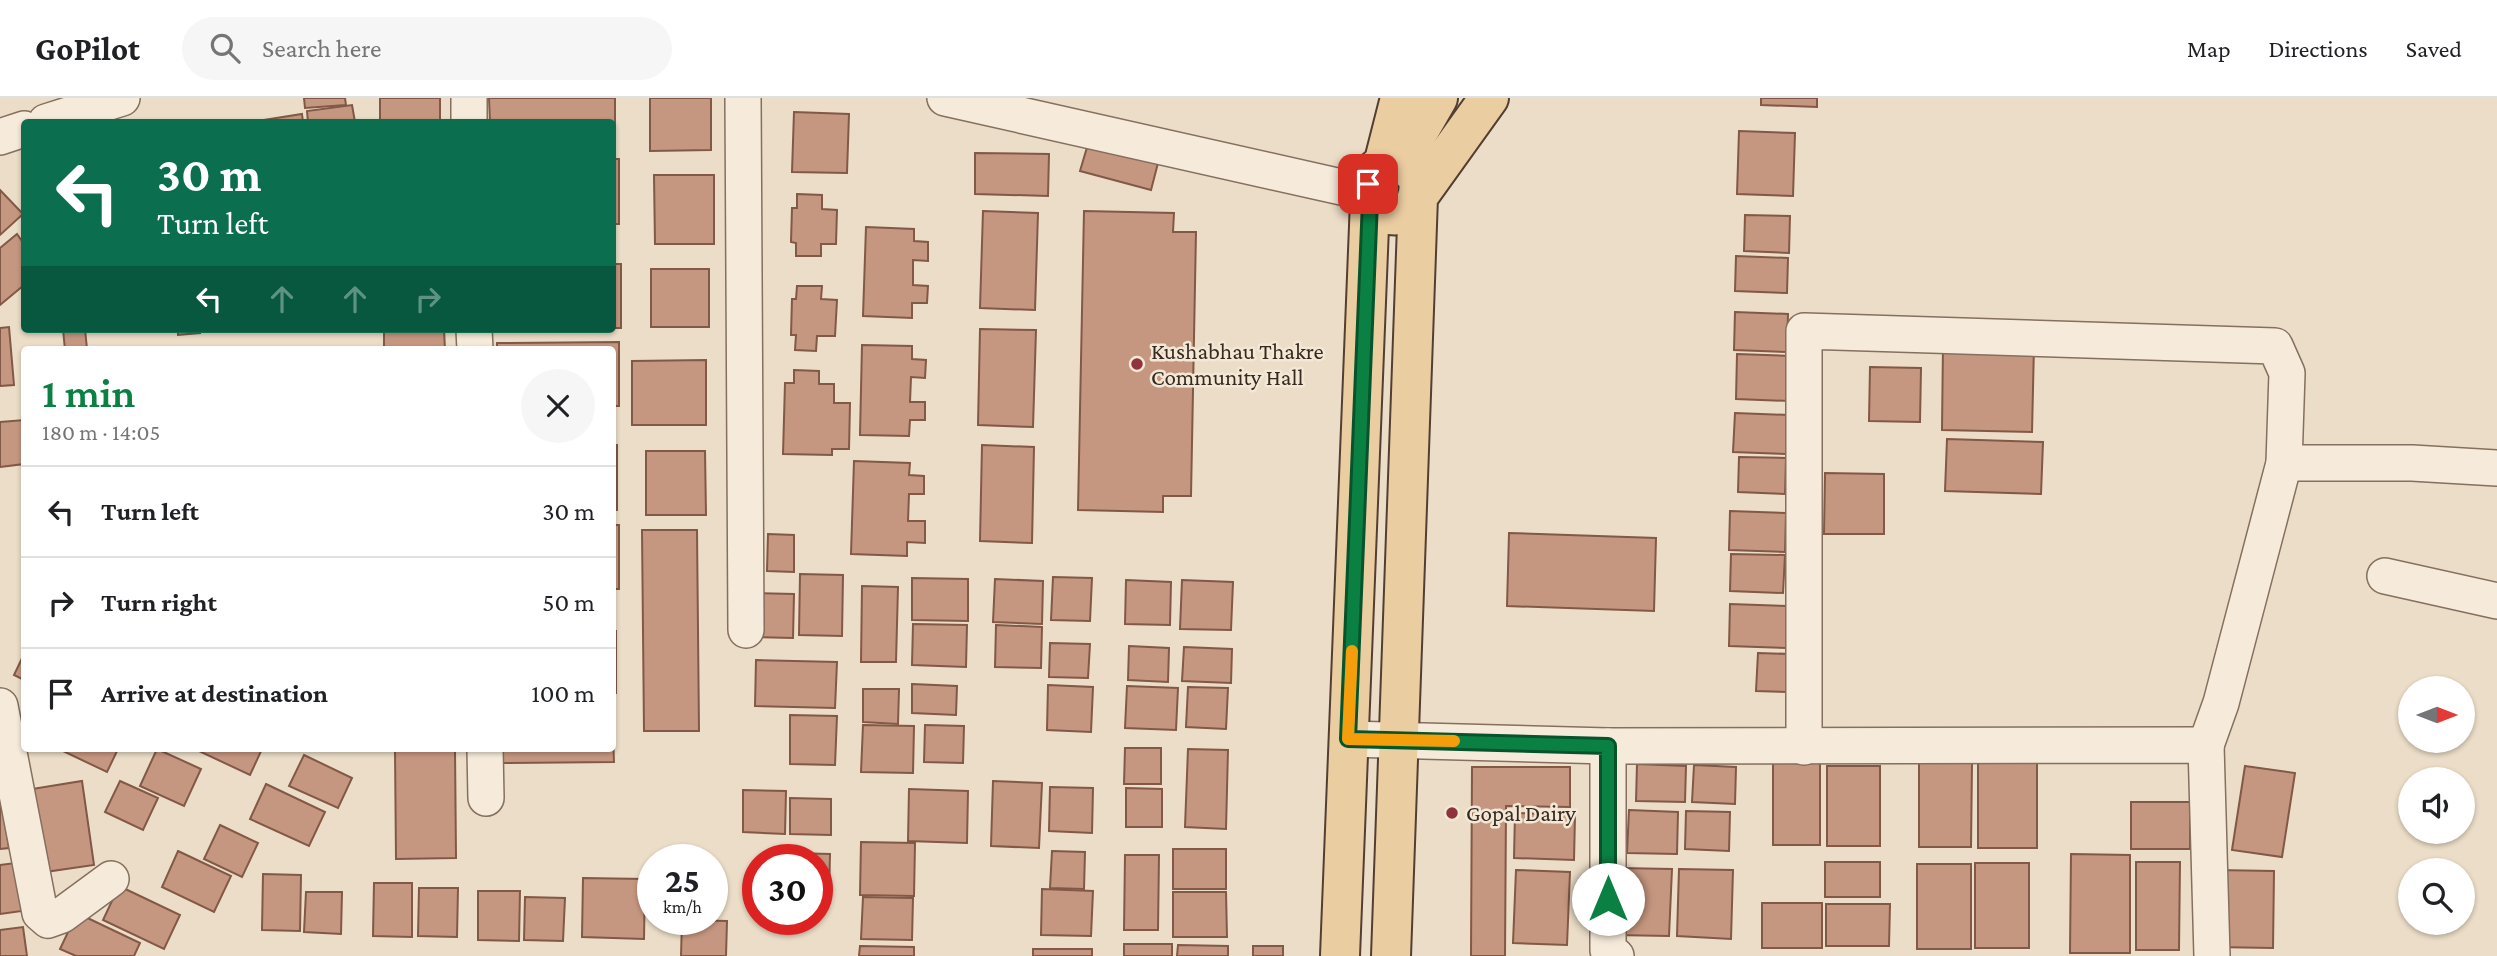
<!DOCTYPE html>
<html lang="en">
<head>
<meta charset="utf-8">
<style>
	body { margin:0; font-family:"Crimson Pro",serif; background:#f6f6f6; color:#202124; height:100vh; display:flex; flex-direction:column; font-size:26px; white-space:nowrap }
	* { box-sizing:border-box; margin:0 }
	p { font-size:23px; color:#757577 }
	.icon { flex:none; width:38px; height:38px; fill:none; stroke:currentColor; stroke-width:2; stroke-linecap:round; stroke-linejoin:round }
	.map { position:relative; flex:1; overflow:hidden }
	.details { position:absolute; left:21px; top:248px; width:595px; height:406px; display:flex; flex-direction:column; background:#fff; border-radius:7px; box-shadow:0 2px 5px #0004 }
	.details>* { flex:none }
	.hud { position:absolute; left:21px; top:21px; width:595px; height:214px; border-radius:7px; box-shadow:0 2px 5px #0004; background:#0b6e4f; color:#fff; overflow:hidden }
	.needle { width:46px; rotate:90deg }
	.tools { position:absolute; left:2398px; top:578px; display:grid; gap:14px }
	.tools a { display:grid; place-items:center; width:77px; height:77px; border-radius:50%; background:#fff; box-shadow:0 2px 5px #0004; font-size:35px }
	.speed { position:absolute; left:637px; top:746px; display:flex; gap:14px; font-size:35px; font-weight:700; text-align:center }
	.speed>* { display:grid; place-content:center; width:91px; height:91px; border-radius:50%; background:#fff; box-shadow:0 2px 5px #0004; line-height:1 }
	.speed small { font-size:18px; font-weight:400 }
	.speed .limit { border:10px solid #d22; background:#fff; color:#111 }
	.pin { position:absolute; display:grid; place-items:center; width:60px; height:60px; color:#fff; margin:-30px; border-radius:14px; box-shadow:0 4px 10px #0006 }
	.me { position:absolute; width:77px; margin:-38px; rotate:0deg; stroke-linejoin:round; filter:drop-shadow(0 0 5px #0008) }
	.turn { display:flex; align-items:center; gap:24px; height:147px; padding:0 21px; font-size:32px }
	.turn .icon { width:91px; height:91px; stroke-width:2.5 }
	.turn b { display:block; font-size:49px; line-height:60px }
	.lanes { display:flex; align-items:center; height:66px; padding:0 21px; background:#0003; justify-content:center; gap:35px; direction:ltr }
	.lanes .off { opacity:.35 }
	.round { display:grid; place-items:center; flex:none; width:74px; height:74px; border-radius:37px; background:#f6f6f6 }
	.overview { display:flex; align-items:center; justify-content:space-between; height:119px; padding:0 21px }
	h1 { font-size:42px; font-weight:600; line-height:52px; color:#0b8043 }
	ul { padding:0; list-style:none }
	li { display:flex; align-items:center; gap:21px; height:91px; padding:0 21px; border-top:2px solid #e0e0e0 }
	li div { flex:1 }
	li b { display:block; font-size:26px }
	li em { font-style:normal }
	header { display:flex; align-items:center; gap:42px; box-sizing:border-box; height:98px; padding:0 35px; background:#fff; border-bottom:2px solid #e0e0e0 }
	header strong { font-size:33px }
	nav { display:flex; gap:38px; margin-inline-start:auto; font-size:24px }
	.search { width:490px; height:63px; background:#f6f6f6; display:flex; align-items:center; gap:18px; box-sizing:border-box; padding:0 24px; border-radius:38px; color:#757577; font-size:26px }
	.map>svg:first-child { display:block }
	.building { fill:#c69780; stroke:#825846; stroke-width:2 }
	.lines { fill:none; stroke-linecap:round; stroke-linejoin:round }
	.minor-casing { stroke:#856f5e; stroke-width:38 }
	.major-casing { stroke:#533e32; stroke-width:42 }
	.minor { stroke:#f6ebda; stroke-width:35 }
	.major { stroke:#ebcda2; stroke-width:38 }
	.route-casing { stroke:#07532c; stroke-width:18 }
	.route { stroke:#0b8043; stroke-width:12 }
	.slow { stroke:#f59e0b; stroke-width:12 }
	.poi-dot { fill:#8f333c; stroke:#f3e8d6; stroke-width:2.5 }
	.labels { text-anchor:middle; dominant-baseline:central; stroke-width:5; stroke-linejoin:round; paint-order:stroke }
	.poi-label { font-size:23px; fill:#372920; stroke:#f3e8d6; text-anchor:start }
</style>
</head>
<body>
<header>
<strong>GoPilot</strong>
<div class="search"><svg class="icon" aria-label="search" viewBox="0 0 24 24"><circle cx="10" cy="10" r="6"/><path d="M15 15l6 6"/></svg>Search here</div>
<nav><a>Map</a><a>Directions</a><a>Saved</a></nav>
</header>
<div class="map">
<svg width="2497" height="858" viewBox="0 0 2497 858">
	<rect width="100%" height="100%" fill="#ebddc7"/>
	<!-- building -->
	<g class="building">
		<path d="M304 0H345L346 7 305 10Z"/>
		<rect x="380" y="0" width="60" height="24"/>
		<path d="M489 0H615V48H612V24H490Z"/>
		<path d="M650 0H711V52L650 53Z"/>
		<path d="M1761 0H1817V9L1761 7Z"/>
		<path d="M352 7 355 24H308L307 13Z"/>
		<path d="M794 14 849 16 847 75 792 74Z"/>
		<path d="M302 16 303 24H263V22Z"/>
		<path d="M1739 33 1795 35 1793 98 1737 96Z"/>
		<path d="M1088 46 1158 65 1151 92 1080 73Z"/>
		<path d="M975 55 1049 56 1048 98 975 96Z"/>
		<rect x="612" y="61" width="7" height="65"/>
		<path d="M654 77H714V146H655Z"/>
		<path d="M0 92 23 116 0 137Z"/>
		<path d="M797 96 822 97V111L837 112 836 146H821V158H796V145L791 144 792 110H797Z"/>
		<path d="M983 113 1038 115 1035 212 980 210Z"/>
		<path d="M1084 113 1174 115 1173 134H1196L1191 398H1163V414L1078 412Z"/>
		<path d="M1745 117 1790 118 1789 155 1744 153Z"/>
		<path d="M866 129 914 131V143L928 144V163L913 162V187L928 188 927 205H912V220L863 218Z"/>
		<path d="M17 136 24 146V187L0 207V150Z"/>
		<path d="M1736 158 1788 160 1787 195 1735 193Z"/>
		<rect x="612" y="166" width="9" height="64"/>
		<rect x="651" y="171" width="58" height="58"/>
		<path d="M797 188H822L821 201 837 202 835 238H817L816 253 795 252 796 237H791L792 201H796Z"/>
		<path d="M1735 214 1788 216 1787 254 1734 252Z"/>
		<path d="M9 229 14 287 0 288V230Z"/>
		<path d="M63 231H85L87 251 65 252Z"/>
		<path d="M178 231H200V235L178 237Z"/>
		<path d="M384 231H444L445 252H384Z"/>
		<path d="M980 231 1036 232 1033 329 978 327Z"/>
		<path d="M619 244V308H612V252H497V245Z"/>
		<path d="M1943 246 2034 247 2032 334 1942 332Z"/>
		<path d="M862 247 912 248V261L926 262 925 280 911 279 910 304H925V322H910L909 338 860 337Z"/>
		<path d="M1737 256 1791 258 1789 303 1736 301Z"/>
		<path d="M706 262V327H632V263Z"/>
		<path d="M1870 269 1921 270 1920 324 1869 323Z"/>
		<path d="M794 272 819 273V286H834V305H850L849 351H832V357L783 356 785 285H794Z"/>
		<path d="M1735 315 1788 317 1787 356 1733 354Z"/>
		<path d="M24 322V366L0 369V324Z"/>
		<path d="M1947 341 2043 344 2041 396 1945 393Z"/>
		<rect x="612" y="347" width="5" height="65"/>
		<path d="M982 347 1034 349 1032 445 980 443Z"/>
		<path d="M646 353H705L706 417H646Z"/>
		<path d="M1739 359 1786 360 1785 396 1738 394Z"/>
		<path d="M854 363 910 365 909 377 924 378V396H909L908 423H925V445L907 444V458L851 456Z"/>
		<path d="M1825 375 1884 376V436H1824Z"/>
		<path d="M1730 413 1786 415 1785 454 1729 452Z"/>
		<rect x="612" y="427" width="7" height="64"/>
		<path d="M642 432H697L699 633H644Z"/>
		<path d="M1509 435 1656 440 1654 513 1507 508Z"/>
		<path d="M768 436 794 437V474L767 473Z"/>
		<path d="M1731 456 1785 457 1783 495 1730 493Z"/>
		<path d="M800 476 843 477 842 538 799 537Z"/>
		<path d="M1053 479 1092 480 1090 523 1051 522Z"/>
		<path d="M912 480 968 481V523L912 522Z"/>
		<path d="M995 481 1043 483 1042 526 993 524Z"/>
		<path d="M1126 482 1171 484 1170 527 1125 526Z"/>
		<path d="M1182 482 1233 484 1231 532 1180 531Z"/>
		<path d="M862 488 898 489 896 564H861Z"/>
		<path d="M752 495 794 496 793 540 751 539Z"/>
		<path d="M1730 506 1788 508 1787 550 1729 548Z"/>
		<path d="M913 526 967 527 966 569 912 567Z"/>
		<path d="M996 527 1042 529 1041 570 995 569Z"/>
		<rect x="612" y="533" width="4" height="62"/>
		<path d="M1050 545 1090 546 1088 580 1049 579Z"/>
		<path d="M1129 548 1169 550 1168 584 1128 582Z"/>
		<path d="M1184 549 1232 551 1231 585 1182 583Z"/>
		<path d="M1758 555 1790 556 1788 594 1756 593Z"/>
		<path d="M24 556V582L14 577Z"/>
		<path d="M756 562 837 564 835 610 755 608Z"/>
		<path d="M912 586 957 588 956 617 912 615Z"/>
		<path d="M1048 587 1093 589 1091 634 1047 632Z"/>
		<path d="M1127 588 1178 590 1176 632 1125 630Z"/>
		<path d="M1188 589 1228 590 1226 631 1186 629Z"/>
		<path d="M863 591H899L898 626 863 624Z"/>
		<path d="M612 610 614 664 502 665V651H612Z"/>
		<path d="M790 617 837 618 835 667 790 666Z"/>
		<path d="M863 627 914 628 913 675 861 674Z"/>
		<path d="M925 627 964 628 963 665 924 664Z"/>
		<path d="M1125 650H1161V686H1124Z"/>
		<path d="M64 651H118L107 674 63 653Z"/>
		<path d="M157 651 201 671 184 708 140 688Z"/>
		<path d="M200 651H262L250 677 199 653Z"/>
		<path d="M395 651H455L456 760 396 761Z"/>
		<path d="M1188 651 1228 652 1226 731 1185 729Z"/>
		<path d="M304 657 352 680 338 710 289 688Z"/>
		<path d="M1919 664 1972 665 1971 749H1919Z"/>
		<rect x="1773" y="665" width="47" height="82"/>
		<rect x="1978" y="665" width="59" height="85"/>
		<path d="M1637 666 1686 668 1685 704 1636 703Z"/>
		<path d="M1694 667 1736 669 1735 706 1692 704Z"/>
		<rect x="1827" y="668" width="53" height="80"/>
		<path d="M2245 668 2295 675 2282 759 2232 752Z"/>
		<path d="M1472 669H1570V709L1506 708 1505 858H1471Z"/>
		<path d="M82 683 94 767 45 774 32 691Z"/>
		<path d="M120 683 158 700 143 732 105 714Z"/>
		<path d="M993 683 1042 685 1039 750 991 748Z"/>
		<path d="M266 686 325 714 309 748 250 721Z"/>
		<path d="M1050 689 1093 690 1092 735 1049 733Z"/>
		<path d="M1126 690 1162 691V729H1126Z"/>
		<path d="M909 691 968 693 967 745 908 743Z"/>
		<path d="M743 692 786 693 785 736 743 734Z"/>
		<path d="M790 700 831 701V737L790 736Z"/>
		<rect x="2131" y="704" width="59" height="47"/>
		<path d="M3 709 9 750 0 751V710Z"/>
		<path d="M1629 712 1678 714 1677 756 1627 755Z"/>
		<path d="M1686 713 1730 714 1729 753 1685 751Z"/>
		<path d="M1515 715 1575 717 1574 762 1514 760Z"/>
		<path d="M220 727 258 745 242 779 204 761Z"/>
		<path d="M861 744 915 745 914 798 860 797Z"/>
		<rect x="1173" y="751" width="53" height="40"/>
		<path d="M178 753 231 778 214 814 162 789Z"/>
		<path d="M1052 753 1085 754 1084 791 1050 790Z"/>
		<path d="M791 755 830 756 829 798H817V761H791Z"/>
		<path d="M2071 756 2130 757V855H2070Z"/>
		<path d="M1125 757H1159L1158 832H1124Z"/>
		<rect x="1825" y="764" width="55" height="35"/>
		<path d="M2136 764H2180L2179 852H2136Z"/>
		<path d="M15 765 22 813 0 816V767Z"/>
		<rect x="1975" y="765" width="54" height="85"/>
		<rect x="1917" y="766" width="54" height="85"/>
		<path d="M1618 770 1672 771 1669 838 1615 837Z"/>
		<path d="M1679 771 1733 772 1731 841 1677 838Z"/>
		<path d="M1516 772 1570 774 1567 847 1513 845Z"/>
		<path d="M2215 772 2274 773 2273 850 2213 849Z"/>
		<path d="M263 776 301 777 300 833 262 832Z"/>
		<path d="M583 780 645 781 644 841 582 839Z"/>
		<path d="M712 781H721L720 815H712Z"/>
		<path d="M374 785H412V839L373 838Z"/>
		<path d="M119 788 180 817 164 851 103 822Z"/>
		<path d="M419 790H458L457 839 418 838Z"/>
		<path d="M1042 791 1093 793 1091 838 1041 837Z"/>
		<path d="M478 793H520L519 843 478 842Z"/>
		<path d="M306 794H342L341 836 304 834Z"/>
		<path d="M1173 794H1226L1227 839H1173Z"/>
		<path d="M525 799 565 800 563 843 524 842Z"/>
		<path d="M863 799 913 800 912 842 861 841Z"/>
		<rect x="1762" y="805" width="60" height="45"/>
		<path d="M1826 806H1890L1889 848H1826Z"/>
		<path d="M77 815 140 845 134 858H76L60 851Z"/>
		<path d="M682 822 727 823 726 858H681Z"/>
		<path d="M23 829 27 858H0V832Z"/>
		<rect x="1124" y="846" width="48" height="12"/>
		<path d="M1178 847 1228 848V858H1177Z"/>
		<path d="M860 848 914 849V858H859Z"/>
		<rect x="1253" y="848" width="30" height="10"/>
		<rect x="1033" y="851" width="59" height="7"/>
	</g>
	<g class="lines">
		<!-- minor casing -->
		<g class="minor-casing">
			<g id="minor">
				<path d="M469 0V24"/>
				<path d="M743 0 746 532"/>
				<path d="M945 0 1368 95"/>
				<path d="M46 24 122 0"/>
				<path d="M0 39 24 31"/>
				<path d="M474 231 475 252"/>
				<path d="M2284 365H2412L2497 370"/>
				<path d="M2385 478 2497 503"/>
				<path d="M0 608 40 815 48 822 62 817 111 781"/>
				<path d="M1348 641 1608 648 2206 647 2212 858"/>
				<path d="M1608 648V852L1616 858"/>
				<path d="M1804 649V233L2275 248 2287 275 2284 365 2221 605 2206 647"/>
				<path d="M485 651 486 700"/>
			</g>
		</g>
		<!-- major casing -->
		<g class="major-casing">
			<g id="major">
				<path d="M1400 66 1438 0"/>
				<path d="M1383 67 1400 0"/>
				<path d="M1340 858 1370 103 1368 86 1376 71C1393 61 1409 65 1418 82 1423 115 1391 131 1370 103"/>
				<path d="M1391 858 1418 99 1489 0"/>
			</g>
		</g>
		<!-- minor -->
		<use href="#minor" class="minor"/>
		<!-- major -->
		<use href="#major" class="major"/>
	</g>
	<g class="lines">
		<!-- route casing -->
		<g class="route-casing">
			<path id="route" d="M1368 86 1370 103 1348 641 1608 648V801"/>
		</g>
		<!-- route -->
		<use href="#route" class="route"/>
		<!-- slow -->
		<path class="slow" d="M1352 553 1348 641 1454 643"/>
	</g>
	<!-- markers -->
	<g class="poi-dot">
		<circle cx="1137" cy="266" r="7"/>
		<circle cx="1452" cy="715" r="7"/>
	</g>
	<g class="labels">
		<!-- poi labels -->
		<g class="poi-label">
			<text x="1151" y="253">Kushabhau Thakre<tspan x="1151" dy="26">Community Hall</tspan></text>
			<text x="1466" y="715">Gopal Dairy</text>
		</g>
	</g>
</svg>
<div class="tools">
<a><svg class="needle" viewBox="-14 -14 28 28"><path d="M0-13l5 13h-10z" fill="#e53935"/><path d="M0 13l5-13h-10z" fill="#757577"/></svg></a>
<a><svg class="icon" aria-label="sound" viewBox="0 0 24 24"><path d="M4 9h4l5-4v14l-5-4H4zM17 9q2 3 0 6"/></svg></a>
<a><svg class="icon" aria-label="search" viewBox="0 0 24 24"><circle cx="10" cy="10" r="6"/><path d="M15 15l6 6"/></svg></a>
</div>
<div class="speed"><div>25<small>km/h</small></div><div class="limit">30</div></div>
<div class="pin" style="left:1368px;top:86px;background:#d93025"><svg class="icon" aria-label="arrive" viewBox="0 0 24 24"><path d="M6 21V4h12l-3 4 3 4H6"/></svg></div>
<svg class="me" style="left:1608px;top:801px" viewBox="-20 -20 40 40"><circle r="19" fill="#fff"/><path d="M0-13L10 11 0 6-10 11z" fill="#0b8043"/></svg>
<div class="hud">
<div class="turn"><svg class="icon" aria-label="left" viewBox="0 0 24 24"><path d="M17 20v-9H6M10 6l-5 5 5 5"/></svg><div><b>30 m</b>Turn left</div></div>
<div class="lanes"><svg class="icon" aria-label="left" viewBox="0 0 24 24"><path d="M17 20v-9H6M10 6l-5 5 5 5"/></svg><svg class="icon off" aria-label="ahead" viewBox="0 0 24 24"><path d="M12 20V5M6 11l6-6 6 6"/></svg><svg class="icon off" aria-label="ahead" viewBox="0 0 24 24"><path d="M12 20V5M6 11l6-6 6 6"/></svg><svg class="icon off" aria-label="right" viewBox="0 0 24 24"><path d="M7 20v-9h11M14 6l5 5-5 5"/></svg></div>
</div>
<section class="details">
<div class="overview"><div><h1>1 min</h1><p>180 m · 14:05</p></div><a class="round"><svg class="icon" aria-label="close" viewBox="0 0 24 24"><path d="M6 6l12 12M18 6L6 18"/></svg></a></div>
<ul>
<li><svg class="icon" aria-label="left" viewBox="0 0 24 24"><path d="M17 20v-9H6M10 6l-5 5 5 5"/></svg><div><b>Turn left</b></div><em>30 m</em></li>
<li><svg class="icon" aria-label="right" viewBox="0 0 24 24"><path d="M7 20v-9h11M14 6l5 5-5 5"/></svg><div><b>Turn right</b></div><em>50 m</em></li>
<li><svg class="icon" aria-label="arrive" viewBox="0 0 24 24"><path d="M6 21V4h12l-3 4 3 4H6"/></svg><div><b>Arrive at destination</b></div><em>100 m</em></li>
</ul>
</section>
</div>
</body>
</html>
